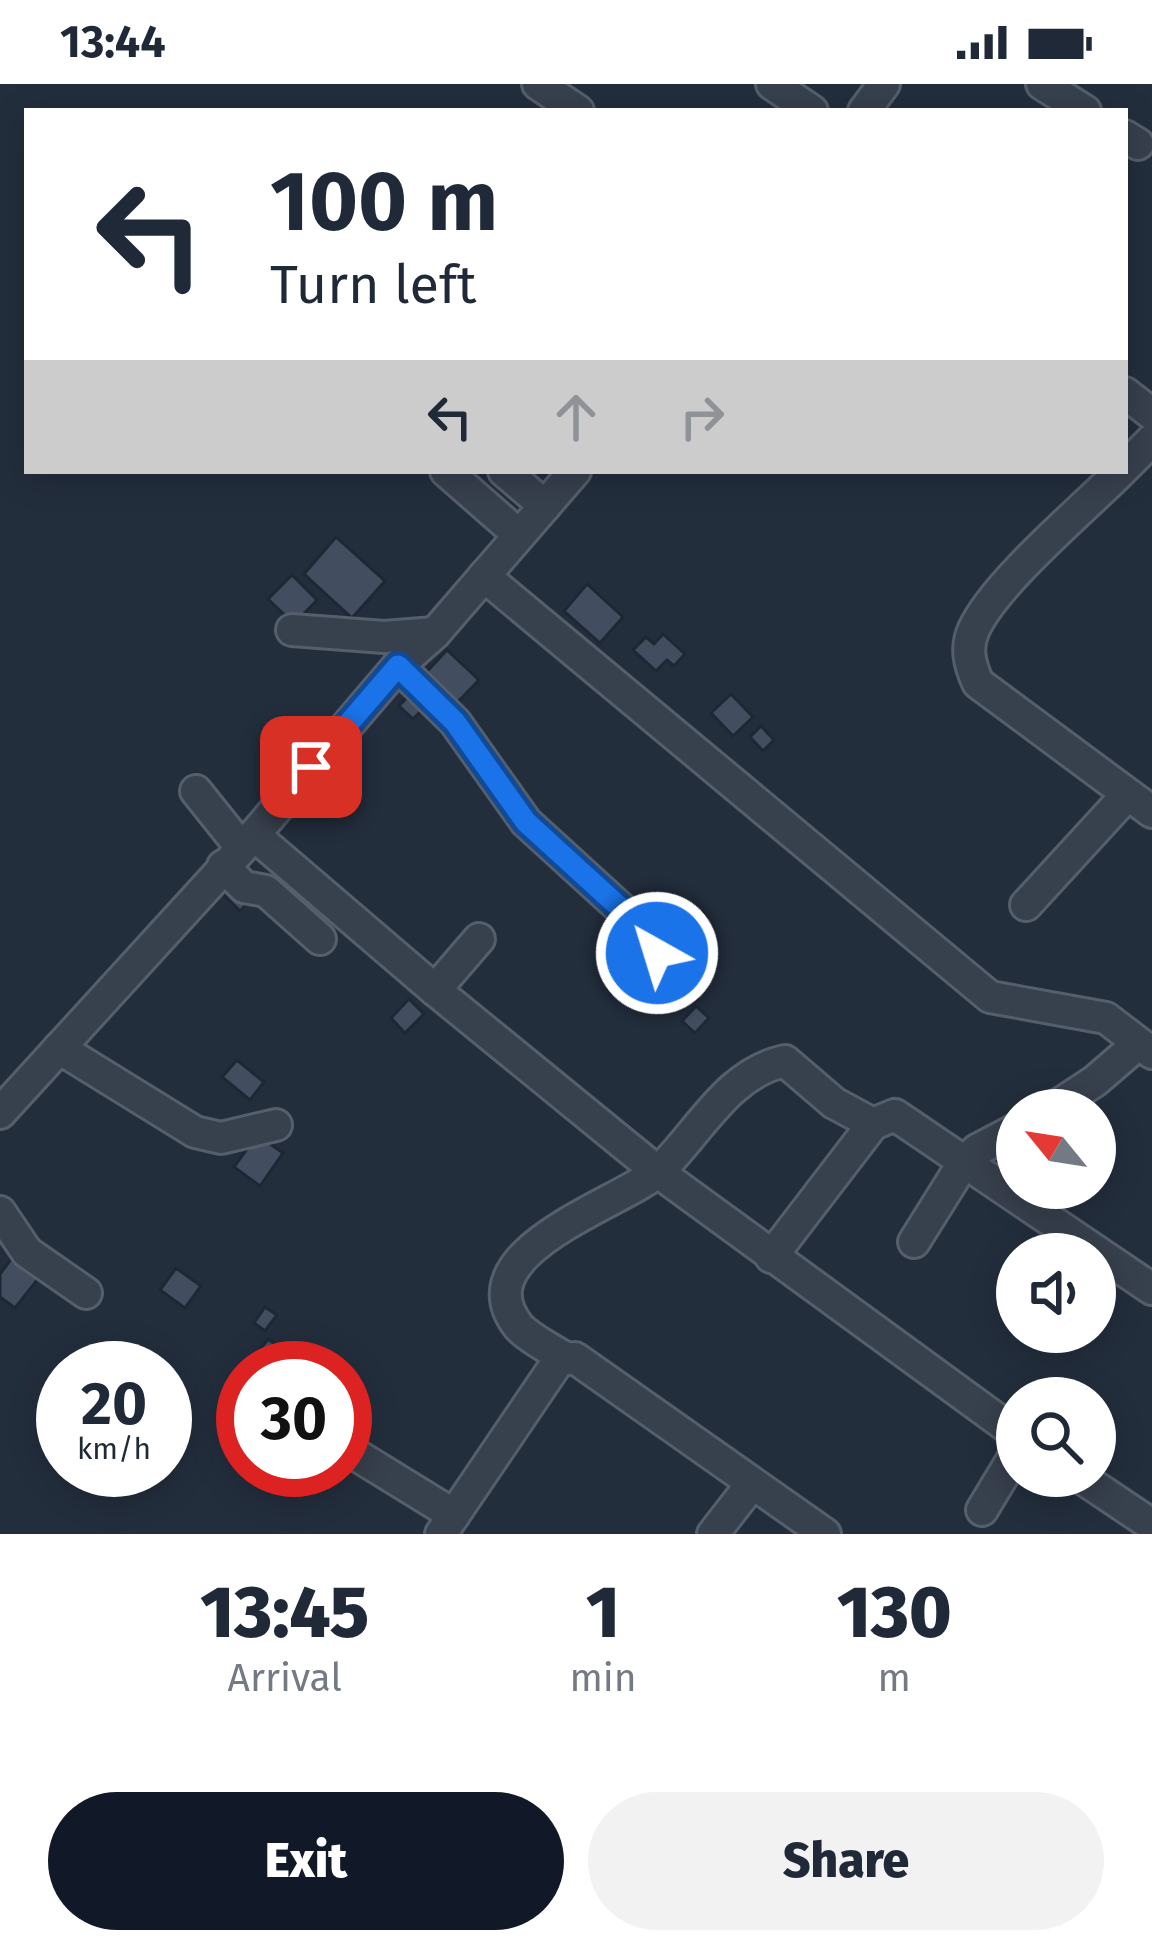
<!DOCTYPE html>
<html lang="en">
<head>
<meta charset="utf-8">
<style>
	body { margin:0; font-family:"Fira Sans",sans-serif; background:#f2f2f3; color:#1f2937; height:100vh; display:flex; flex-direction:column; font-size:45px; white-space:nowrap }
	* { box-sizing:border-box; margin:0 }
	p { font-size:39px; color:#747a83 }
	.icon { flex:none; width:66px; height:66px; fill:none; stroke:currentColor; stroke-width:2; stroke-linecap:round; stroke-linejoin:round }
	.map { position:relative; height:1450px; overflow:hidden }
	.drawer { display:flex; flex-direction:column; background:#fff; flex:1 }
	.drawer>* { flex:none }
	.top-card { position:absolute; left:24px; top:24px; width:1104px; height:366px; border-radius:0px; box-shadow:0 6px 30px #0003; background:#fff; color:#1f2937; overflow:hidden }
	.needle { width:78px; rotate:300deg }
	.tools { position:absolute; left:996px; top:1005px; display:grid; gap:24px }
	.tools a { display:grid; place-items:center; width:120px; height:120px; border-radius:50%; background:#fff; box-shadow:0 6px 30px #0003; font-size:60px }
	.speed { position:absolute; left:36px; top:1257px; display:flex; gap:24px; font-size:60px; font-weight:700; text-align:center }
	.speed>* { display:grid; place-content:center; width:156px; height:156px; border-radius:50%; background:#fff; box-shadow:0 6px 30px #0003; line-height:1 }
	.speed small { font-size:30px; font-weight:400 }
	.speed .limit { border:18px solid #d22; background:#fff; color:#111 }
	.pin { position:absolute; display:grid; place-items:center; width:102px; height:102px; color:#fff; margin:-51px; border-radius:24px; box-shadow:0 6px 18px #0006 }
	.me { position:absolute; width:132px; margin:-66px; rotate:321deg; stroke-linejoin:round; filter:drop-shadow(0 0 9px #0008) }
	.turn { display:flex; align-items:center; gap:42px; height:252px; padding:0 48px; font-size:54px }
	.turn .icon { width:156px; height:156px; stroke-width:2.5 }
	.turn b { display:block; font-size:84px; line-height:102px }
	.lanes { display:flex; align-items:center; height:114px; padding:0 48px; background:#0003; justify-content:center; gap:60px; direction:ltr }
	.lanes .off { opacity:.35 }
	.eta { display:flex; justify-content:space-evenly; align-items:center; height:204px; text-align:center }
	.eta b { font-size:72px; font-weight:800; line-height:84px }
	.button { display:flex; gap:24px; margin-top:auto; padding:24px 48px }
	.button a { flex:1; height:138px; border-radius:72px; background:#111827; color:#fff; font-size:48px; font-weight:800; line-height:138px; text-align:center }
	.button a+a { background:#f2f2f3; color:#1f2937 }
	.status { display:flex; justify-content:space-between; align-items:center; height:84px; padding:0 60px; background:#fff; direction:ltr }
	.status svg { height:33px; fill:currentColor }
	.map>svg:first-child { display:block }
	.building { fill:#424e5f; stroke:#1e2734; stroke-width:3 }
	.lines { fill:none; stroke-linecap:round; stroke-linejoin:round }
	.minor-casing { stroke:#555e6b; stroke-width:36 }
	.minor { stroke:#37404d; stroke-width:30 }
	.route-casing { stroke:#114b97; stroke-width:30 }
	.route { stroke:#1a73e8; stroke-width:21 }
</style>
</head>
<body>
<div class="status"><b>13:44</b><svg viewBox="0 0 49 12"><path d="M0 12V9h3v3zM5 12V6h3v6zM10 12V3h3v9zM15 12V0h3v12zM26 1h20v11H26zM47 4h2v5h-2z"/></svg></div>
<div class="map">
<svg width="1152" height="1450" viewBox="0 0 1152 1450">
	<rect width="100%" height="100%" fill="#232e3d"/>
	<!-- building -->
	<g class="building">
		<path d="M336 453 385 497 352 534 304 490Z"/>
		<path d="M292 491 317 516 294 540 268 515Z"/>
		<path d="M587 500 623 533 600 559 564 527Z"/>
		<path d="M663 550 685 570 674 582 667 576 656 587 633 566 646 553 654 560Z"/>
		<path d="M447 566 479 596 451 625 420 595Z"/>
		<path d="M416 604 430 618 413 635 399 622Z"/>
		<path d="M731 610 753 633 733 652 711 629Z"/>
		<path d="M761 642 774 656 763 667 750 653Z"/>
		<path d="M241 794 257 810 240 827 224 811Z"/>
		<path d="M670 891 683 906 665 923 651 908Z"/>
		<path d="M409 915 424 930 405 949 391 934Z"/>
		<path d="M696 922 709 934 695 949 682 937Z"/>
		<path d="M237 976 264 998 250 1016 222 993Z"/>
		<path d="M257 1051 283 1069 260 1102 234 1083Z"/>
		<path d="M12 1174 38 1195 15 1224 0 1213V1190Z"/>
		<path d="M176 1184 201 1202 185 1224 160 1206Z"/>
		<path d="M265 1223 277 1231 265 1247 254 1239Z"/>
		<path d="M268 1255 285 1267 272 1284H258L250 1278Z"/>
	</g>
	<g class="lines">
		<!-- minor casing -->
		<g class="minor-casing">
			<g id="minor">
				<path d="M538 0 578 27"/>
				<path d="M772 0 812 27"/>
				<path d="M1042 0 1085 27"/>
				<path d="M864 27 884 0"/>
				<path d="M1125 52 1138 60"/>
				<path d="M1125 309 1152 330"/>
				<path d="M1125 383 1152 356"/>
				<path d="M446 387 519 451"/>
				<path d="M504 387 545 422"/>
				<path d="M1121 387C1082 426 995 499 974 545 965 564 970 581 978 599L1152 728"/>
				<path d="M484 492 990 913 1106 934 1152 969"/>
				<path d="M292 546 384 553 435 549"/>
				<path d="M398 582 455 638 526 738 640 842 657 869"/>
				<path d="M196 707 240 762"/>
				<path d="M254 751 435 906 658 1088 1017 1350"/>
				<path d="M223 782 244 803 266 807 320 855"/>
				<path d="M1026 821 1127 711"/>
				<path d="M435 906 479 855"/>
				<path d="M59 964 195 1048 221 1054 276 1041"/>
				<path d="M1051 1026 1095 997 1138 960"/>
				<path d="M0 1029 254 751 398 582 435 549 575 387"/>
				<path d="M0 1128 27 1168 86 1209"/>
				<path d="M914 1158 964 1078 977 1066 1017 1045"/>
				<path d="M771 1173 873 1040 895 1031 1152 1205"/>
				<path d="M565 1274C551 1265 530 1255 519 1243 458 1167 625 1119 661 1085 700 1047 728 989 785 977L834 1019 873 1040"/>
				<path d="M345 1364 454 1431"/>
				<path d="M1079 1392 1152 1441"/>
				<path d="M982 1426 1017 1368"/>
				<path d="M441 1450 559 1276 575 1274 825 1450"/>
				<path d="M713 1450 751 1401"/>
			</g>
		</g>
		<!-- minor -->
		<use href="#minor" class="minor"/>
	</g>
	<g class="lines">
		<!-- route casing -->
		<g class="route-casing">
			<path id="route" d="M311 683 398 582 455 638 526 738 640 842 657 869"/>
		</g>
		<!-- route -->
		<use href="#route" class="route"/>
	</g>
</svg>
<div class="tools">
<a><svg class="needle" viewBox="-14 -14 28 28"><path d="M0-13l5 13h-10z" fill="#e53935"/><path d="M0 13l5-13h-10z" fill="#747a83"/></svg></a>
<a><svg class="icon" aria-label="sound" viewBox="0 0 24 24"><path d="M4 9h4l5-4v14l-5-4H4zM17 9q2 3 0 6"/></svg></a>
<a><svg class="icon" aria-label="search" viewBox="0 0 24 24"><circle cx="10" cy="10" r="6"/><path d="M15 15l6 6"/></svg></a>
</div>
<div class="speed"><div>20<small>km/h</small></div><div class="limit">30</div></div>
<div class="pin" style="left:311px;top:683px;background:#d93025"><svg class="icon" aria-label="arrive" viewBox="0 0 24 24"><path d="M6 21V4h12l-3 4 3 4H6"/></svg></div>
<svg class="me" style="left:657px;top:869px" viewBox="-20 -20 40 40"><circle r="17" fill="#1a73e8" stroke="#fff" stroke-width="3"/><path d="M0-11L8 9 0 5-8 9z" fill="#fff"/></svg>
<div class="top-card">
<div class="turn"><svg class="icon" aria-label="left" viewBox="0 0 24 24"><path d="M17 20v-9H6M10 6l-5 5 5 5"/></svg><div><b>100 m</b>Turn left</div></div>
<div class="lanes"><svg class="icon" aria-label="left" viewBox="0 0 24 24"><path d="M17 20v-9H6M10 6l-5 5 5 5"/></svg><svg class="icon off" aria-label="ahead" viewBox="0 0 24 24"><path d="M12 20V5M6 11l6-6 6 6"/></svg><svg class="icon off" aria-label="right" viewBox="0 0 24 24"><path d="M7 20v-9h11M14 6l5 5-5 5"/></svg></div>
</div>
</div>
<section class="drawer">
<div class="eta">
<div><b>13:45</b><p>Arrival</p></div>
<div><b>1</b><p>min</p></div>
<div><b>130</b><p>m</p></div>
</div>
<div class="button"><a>Exit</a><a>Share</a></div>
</section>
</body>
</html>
